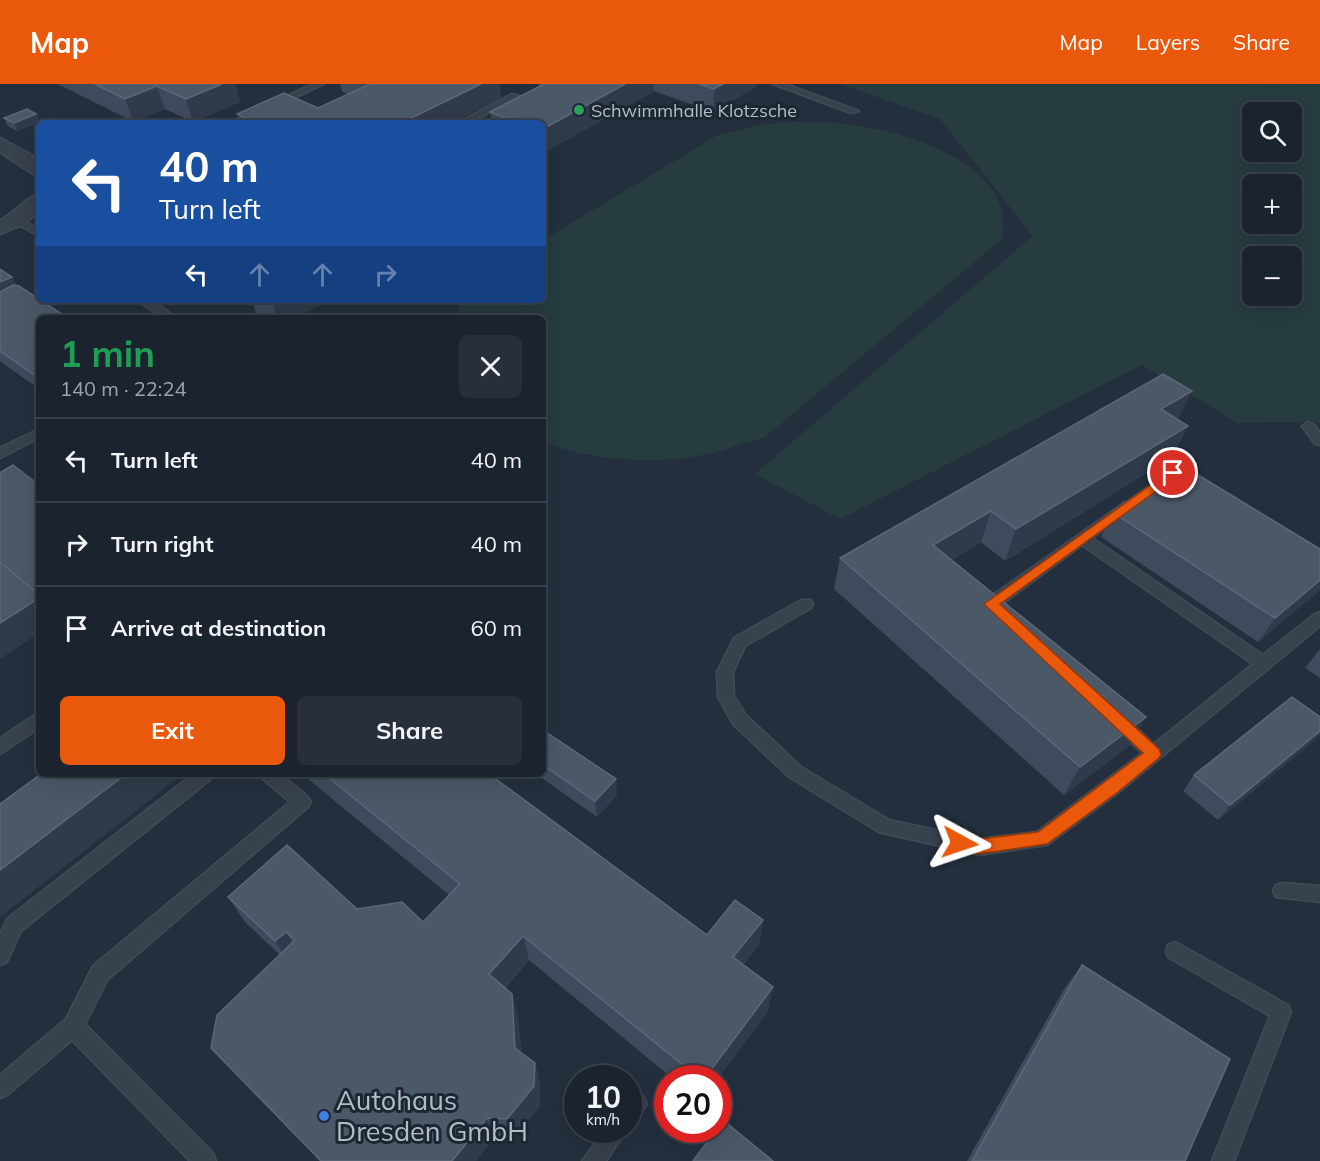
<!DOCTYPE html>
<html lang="en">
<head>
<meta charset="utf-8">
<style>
	body { margin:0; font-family:Mulish,sans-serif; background:#282f3a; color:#f1f3f6; height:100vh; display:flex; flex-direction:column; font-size:22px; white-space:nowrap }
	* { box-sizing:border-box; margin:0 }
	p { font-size:20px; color:#a0a4aa }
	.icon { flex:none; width:33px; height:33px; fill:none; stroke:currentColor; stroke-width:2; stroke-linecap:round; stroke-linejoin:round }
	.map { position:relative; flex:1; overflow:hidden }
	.details { position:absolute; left:36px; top:231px; width:510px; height:462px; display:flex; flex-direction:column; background:#1b232e; border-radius:9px; box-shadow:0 6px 24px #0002,0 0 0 2px #39404a }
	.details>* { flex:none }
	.guide { position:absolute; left:36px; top:36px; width:510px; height:183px; border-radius:9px; box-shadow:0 6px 24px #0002,0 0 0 2px #39404a; background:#1a4fa0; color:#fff; overflow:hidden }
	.buttons { position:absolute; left:1242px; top:18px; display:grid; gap:12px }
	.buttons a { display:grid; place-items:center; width:60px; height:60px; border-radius:9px; background:#1b232e; box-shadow:0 6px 24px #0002,0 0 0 2px #39404a; font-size:30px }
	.speed { position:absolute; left:564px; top:981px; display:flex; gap:12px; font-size:30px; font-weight:700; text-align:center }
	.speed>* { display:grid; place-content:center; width:78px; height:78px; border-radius:50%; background:#1b232e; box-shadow:0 6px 24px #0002,0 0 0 2px #39404a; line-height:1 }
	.speed small { font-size:15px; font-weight:400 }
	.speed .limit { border:9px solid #d22; background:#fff; color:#111 }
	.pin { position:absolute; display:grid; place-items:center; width:51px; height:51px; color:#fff; margin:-26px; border:3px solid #fff; border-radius:50%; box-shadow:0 2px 6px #0007 }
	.me { position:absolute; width:66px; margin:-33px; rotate:95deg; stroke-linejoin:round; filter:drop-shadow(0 0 4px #0008) }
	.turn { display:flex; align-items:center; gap:21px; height:126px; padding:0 24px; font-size:27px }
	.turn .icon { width:78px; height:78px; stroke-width:2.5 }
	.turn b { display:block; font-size:42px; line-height:51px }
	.lanes { display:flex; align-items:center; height:57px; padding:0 24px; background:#0003; justify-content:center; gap:30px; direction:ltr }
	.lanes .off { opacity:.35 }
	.round { display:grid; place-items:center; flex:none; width:63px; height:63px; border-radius:9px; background:#282f3a }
	.headline { display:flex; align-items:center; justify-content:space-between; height:102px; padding:0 24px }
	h1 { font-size:36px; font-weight:700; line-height:45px; color:#1e9e55 }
	.action { display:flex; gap:12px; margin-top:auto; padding:12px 24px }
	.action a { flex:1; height:69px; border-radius:9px; background:#ea580c; color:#fff; font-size:24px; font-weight:700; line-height:69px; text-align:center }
	.action a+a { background:#282f3a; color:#f1f3f6 }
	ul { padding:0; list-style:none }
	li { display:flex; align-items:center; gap:18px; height:84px; padding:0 24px; border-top:2px solid #39404a }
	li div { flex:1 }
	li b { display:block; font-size:22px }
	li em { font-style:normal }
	header { display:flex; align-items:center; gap:36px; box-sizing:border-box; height:84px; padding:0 30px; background:#ea580c; color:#fff }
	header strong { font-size:28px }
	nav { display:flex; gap:33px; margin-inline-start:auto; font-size:21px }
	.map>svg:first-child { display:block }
	.green { fill:#263c3f; fill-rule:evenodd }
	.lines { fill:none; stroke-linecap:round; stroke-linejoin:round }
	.service-casing { stroke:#414a57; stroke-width:3 }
	.minor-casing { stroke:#414a57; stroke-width:3 }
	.service { fill:#38414e; fill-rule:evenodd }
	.minor { fill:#38414e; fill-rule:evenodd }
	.wall { fill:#3f4b5c }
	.shaded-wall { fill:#2f3b4b }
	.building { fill:#4b5868; stroke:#5c6777; stroke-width:1.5 }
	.route { fill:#ea580c; stroke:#983908; stroke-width:1.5 }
	.leisure-dot { fill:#2e9e5b; stroke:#1d2633; stroke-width:2 }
	.shop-dot { fill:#3f7fe0; stroke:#1d2633; stroke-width:2 }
	.labels { text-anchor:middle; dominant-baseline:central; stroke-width:6; stroke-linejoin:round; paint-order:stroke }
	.far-poi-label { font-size:18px; fill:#b4bcc9; stroke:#1d2633; text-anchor:start }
	.near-poi-label { font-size:27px; fill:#b4bcc9; stroke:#1d2633; text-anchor:start }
</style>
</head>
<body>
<header>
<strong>Map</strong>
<nav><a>Map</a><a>Layers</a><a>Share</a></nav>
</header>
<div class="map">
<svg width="1320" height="1077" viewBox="0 0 1320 1077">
	<rect width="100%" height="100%" fill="#242f3e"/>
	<!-- green -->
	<g class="green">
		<path d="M840 0H1320V338L1237 339 1142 281 840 435 755 390 1033 152 940 35ZM1252 28H1292V68H1252ZM1252 100H1292V140H1252ZM1252 172H1292V212H1252Z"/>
		<path d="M789 38C807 38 825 38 844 40 899 45 1021 79 1001 156L765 353 714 369 680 375 641 376 608 374 575 368 543 359V234H454L463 216H543V156L716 52 759 41Z"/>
	</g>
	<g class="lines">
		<!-- service casing -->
		<g class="service-casing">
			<g id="service">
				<path d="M313 0H324L241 39H228Z"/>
				<path d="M773 0H785L859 27 851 29Z"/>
				<path d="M512 10 519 12 470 39H458Z"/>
				<path d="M17 133 39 145V152L13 138 12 136Z"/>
				<path d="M137 216H151L177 234H163Z"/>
				<path d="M1308 338C1320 341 1320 351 1320 361L1315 360 1302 342Z"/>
				<path d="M39 345V354L0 374V364Z"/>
				<path d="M1125 418 1132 423 1130 426 1092 454 1263 571 1315 530 1320 528V542L1119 708 1047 761 979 771 879 748 789 693 733 640 718 613 717 588 734 554 801 516H811L813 520 811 524 745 562 733 588 734 612 745 630 801 683 889 736 979 755 1037 748 1142 669 1114 644 1112 639 1114 634 1120 632 1126 634 1154 660 1253 580 1082 461 1001 521 1004 526 1002 530H992L984 520 986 516Z"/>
				<path d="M39 628V644L0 670V654Z"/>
				<path d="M193 690H213L211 695 21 847 7 878 0 881V851L7 835Z"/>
				<path d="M261 690H281L308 713 311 718 308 723 107 896 85 940 213 1069 216 1077H190L72 956 7 1011 0 1014V991L66 935 93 882 290 718 263 695Z"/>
				<path d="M1282 799 1320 802V818L1276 813 1273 807 1276 801Z"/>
				<path d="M1175 858 1288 921 1291 928 1234 1077H1212L1270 932 1168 873 1166 867 1168 861Z"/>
				<path d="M637 1010 644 1013 647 1020 635 1038 628 1041V1014Z"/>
				<path d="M604 1046H627L606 1077H582Z"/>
			</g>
		</g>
		<!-- minor casing -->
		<g class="minor-casing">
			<g id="minor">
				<path d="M0 54 39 75V92C28 89 11 75 0 68Z"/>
				<path d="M39 110V127L24 140 0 150V136C14 130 24 114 39 110Z"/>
			</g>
		</g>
		<!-- service -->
		<use href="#service" class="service"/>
		<!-- minor -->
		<use href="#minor" class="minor"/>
	</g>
	<!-- wall -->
	<g class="wall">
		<path d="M58 0H235L240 18 193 38 165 25 134 38Z"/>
		<path d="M340 0H499L501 14 451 39H240L237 30 318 24 348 10 342 8Z"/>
		<path d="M537 0H757V2L713 28 654 7 543 69V39H492L490 28 541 2Z"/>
		<path d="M36 30 40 38 17 47 8 42 4 34Z"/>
		<path d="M0 185 17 202 39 234V305L0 277Z"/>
		<path d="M252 216H327L298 234H260L257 233Z"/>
		<path d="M1178 336 1188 342 1172 373 1005 477 981 458 951 476 1128 663 1064 711 834 505 840 474Z"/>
		<path d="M1112 428 1320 465V506L1258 558 1101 453Z"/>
		<path d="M1320 565V594L1305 584Z"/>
		<path d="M1320 633V650L1315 656 1218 736 1183 707 1194 691Z"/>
		<path d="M543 646 617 711 597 733 536 690H543Z"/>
		<path d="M302 690H489L707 851 763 836 759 861 743 881 773 903 768 927 718 994H672L529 876 505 904 512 910 518 933 521 968 535 979 540 1000V1022L515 1054 495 1053 476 1077H320L211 964 280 871 245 838 228 813 357 825 423 838 449 811Z"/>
		<path d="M1082 881 1185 1077H967L1064 905Z"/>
	</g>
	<!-- shaded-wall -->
	<g class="shaded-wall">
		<path d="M211 0H235L240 18 193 38 186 15Z"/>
		<path d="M481 0H499L501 14 451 39H401Z"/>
		<path d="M625 0H654V7L543 69V45Z"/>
		<path d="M723 0H757V2L713 28 714 5Z"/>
		<path d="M157 2 165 25 134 38 125 15Z"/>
		<path d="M36 30 40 38 17 47 14 39Z"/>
		<path d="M12 193 25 217 0 229V198Z"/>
		<path d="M218 216H226L220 220Z"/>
		<path d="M279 216H327L298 234H277L273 220Z"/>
		<path d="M1192 307 1177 338 1161 325Z"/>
		<path d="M1188 342 1172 373 1005 477 1016 445Z"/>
		<path d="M991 427 981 458 924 493 933 461Z"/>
		<path d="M1320 496V506L1258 558 1275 534Z"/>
		<path d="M39 514V549L0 575V539Z"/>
		<path d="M1146 633 1128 663 1064 711 1080 683Z"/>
		<path d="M1320 647V650L1315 656 1218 736 1230 721Z"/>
		<path d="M126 690H183L0 833V786Z"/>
		<path d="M616 695 617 711 597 733 595 717Z"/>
		<path d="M763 836 759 861 730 897 733 873Z"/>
		<path d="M286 848 301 872 291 882 275 857Z"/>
		<path d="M523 852 529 876 496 913 489 890Z"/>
		<path d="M773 903 768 927 718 994H705Z"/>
		<path d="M512 910 518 933 522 986 515 964Z"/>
		<path d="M535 979 540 1000V1022L515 1054 507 1035Z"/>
		<path d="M487 1034 495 1053 476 1077H452Z"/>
	</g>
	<!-- building -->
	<g class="building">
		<path d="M95 0H222L186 15 157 2 125 15Z"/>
		<path d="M370 0H481L401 39H257L237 30 284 9 318 24Z"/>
		<path d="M544 0H625L543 45V39H518L490 28Z"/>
		<path d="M699 0H723L714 5Z"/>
		<path d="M27 25 36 30 14 39 4 34Z"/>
		<path d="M0 185 12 193 0 198Z"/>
		<path d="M13 201 19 202 68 234H39V294L0 267V208Z"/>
		<path d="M265 216H279L273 220Z"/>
		<path d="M1163 290 1192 307 1161 325 1188 342 1016 445 991 427 933 461 1146 633 1080 683 840 474Z"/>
		<path d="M1180 380 1320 465V496L1275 534 1112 428Z"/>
		<path d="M13 381 39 401V511L0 478V389Z"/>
		<path d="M0 478 39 511V514L0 539Z"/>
		<path d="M1292 613 1320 633V647L1230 721 1194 691Z"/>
		<path d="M543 646 616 695 595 717 543 681Z"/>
		<path d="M41 690H126L0 786V720Z"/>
		<path d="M324 690H489L707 851 735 816 763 836 733 873 773 903 705 994H699L523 852 489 890 512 910 515 964 535 979 534 1002 507 1035 487 1034 452 1077H321L211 964 217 931 295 856 286 848 275 857 228 813 287 761 357 825 402 818 423 838 460 800Z"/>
		<path d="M1082 881 1230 975 1185 1077H972Z"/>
		<path d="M723 1036 773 1077H693L716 1046H718V1042Z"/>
	</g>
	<!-- route -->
	<path class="route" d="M1173 385 1177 386V392L1000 520 1159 665 1161 670 1159 674 1118 708 1047 760 979 770 955 764 952 759 955 753 960 751 979 755 1038 748 1143 669 984 520Z"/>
	<!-- markers -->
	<circle class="leisure-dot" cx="579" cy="26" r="6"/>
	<circle class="shop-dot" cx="324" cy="1032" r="6"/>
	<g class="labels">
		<!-- far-poi labels -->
		<g class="far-poi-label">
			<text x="591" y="26">Schwimmhalle Klotzsche</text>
		</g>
		<!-- near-poi labels -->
		<g class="near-poi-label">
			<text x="336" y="1016">Autohaus<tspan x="336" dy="31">Dresden GmbH</tspan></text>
		</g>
	</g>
</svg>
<div class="buttons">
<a><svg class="icon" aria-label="search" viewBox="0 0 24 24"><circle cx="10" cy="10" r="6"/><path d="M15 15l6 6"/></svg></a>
<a>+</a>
<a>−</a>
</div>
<div class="speed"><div>10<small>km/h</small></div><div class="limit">20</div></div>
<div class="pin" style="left:1173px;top:389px;background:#d93025"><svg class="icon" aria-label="arrive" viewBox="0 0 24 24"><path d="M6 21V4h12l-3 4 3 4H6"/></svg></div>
<svg class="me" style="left:960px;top:759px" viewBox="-20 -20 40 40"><path d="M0-17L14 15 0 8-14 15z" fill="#ea580c" stroke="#fff" stroke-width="4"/></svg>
<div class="guide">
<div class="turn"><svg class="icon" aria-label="left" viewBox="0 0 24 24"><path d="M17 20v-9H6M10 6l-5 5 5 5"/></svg><div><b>40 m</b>Turn left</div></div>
<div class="lanes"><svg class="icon" aria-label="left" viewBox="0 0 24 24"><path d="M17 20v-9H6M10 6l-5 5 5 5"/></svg><svg class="icon off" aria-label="ahead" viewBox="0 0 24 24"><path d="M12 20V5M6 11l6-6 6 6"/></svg><svg class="icon off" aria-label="ahead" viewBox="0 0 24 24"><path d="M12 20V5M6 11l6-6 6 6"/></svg><svg class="icon off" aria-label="right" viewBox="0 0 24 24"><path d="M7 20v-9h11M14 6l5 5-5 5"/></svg></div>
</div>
<section class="details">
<div class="headline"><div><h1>1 min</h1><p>140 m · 22:24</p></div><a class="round"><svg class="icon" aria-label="close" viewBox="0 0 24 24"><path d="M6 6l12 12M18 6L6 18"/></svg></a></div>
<ul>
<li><svg class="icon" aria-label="left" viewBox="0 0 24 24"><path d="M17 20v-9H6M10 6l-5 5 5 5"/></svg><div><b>Turn left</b></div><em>40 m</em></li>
<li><svg class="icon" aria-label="right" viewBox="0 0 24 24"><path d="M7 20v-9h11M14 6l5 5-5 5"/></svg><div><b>Turn right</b></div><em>40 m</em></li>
<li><svg class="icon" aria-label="arrive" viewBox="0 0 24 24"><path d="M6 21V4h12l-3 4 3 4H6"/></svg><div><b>Arrive at destination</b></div><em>60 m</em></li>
</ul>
<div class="action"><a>Exit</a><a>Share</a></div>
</section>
</div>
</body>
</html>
